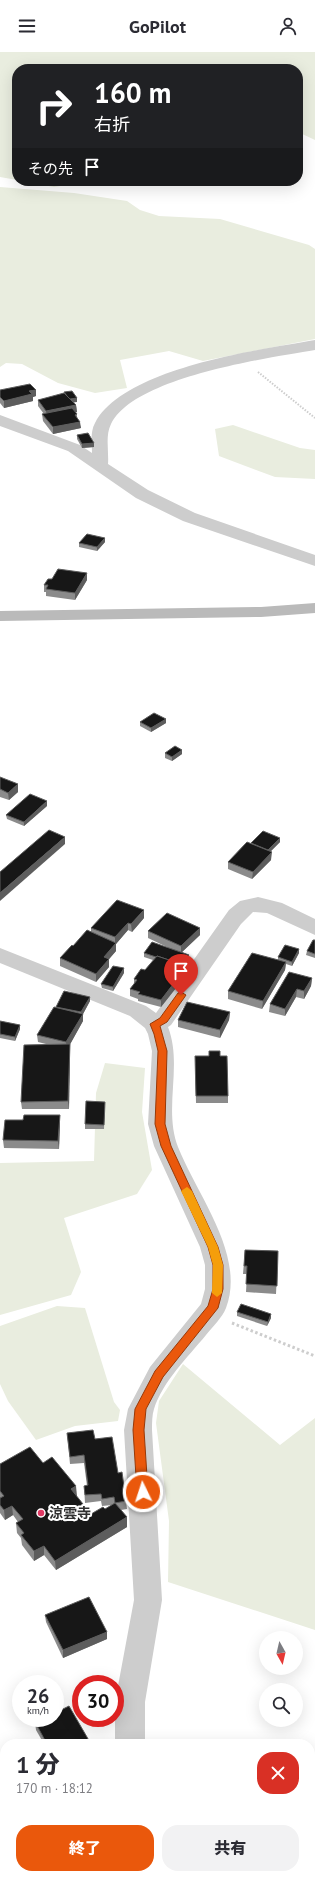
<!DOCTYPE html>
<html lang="ja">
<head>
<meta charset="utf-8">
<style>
	body { margin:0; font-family:"PT Sans","Noto Sans JP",sans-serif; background:#f2f2f3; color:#2b2b33; height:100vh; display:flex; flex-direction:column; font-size:15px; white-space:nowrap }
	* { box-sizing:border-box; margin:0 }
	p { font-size:13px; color:#7c7c81 }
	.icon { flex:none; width:22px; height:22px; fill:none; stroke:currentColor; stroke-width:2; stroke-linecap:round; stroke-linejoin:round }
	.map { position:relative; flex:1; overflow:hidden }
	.side { position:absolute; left:0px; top:1687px; width:315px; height:140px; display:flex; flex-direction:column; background:#fff; border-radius:16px 16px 0 0; box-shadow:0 4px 16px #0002 }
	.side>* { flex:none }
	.banner { position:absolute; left:12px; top:12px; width:291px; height:122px; border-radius:16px; box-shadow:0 4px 16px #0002; background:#202124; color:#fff; overflow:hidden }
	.needle { width:26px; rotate:172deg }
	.tools { position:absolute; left:259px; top:1579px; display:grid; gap:8px }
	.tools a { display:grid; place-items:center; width:44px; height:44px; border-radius:50%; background:#fff; box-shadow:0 4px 16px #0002; font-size:20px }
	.speed { position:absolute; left:12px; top:1623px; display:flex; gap:8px; font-size:20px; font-weight:700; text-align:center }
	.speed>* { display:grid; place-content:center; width:52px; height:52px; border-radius:50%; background:#fff; box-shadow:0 4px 16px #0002; line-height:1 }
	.speed small { font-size:10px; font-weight:400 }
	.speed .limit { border:6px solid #d22; background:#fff; color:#111 }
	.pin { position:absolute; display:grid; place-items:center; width:34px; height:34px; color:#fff; margin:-41px -17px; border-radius:50% 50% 50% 0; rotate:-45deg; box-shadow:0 0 4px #0007 }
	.pin .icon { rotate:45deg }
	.me { position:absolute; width:44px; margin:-22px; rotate:356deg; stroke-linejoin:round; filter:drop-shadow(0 0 3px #0008) }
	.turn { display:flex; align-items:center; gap:14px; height:84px; padding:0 16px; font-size:18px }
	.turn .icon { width:52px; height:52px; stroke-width:2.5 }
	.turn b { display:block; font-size:28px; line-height:34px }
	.then { display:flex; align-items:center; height:38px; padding:0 16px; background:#0003; gap:8px; font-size:15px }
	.round { display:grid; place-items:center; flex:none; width:42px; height:42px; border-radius:16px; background:#f2f2f3 }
	.overview { display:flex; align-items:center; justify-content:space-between; height:68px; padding:0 16px }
	h1 { font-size:24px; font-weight:800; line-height:30px }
	.primary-button { display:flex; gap:8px; margin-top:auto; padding:8px 16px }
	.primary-button a { flex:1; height:46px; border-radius:16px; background:#ea580c; color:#fff; font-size:16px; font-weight:800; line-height:46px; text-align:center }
	.primary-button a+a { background:#f2f2f3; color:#2b2b33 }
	header { display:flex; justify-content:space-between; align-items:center; height:52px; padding:0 16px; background:#fff; font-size:18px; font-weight:800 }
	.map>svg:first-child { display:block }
	.green { fill:#e9eddf }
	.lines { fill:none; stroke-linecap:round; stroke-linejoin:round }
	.path-far1 { stroke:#cdcdcd; stroke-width:2; stroke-dasharray:1.5 1.5; stroke-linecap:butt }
	.path { stroke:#cdcdcd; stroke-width:3; stroke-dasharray:2.5 2.5; stroke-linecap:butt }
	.street { fill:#cdcdcd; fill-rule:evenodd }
	.secondary { fill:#bababa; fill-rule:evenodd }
	.wall { fill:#8b8b8b }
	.shaded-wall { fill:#5d5d5d }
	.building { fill:#171717; stroke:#5d5d5d }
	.route { fill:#ea580c; stroke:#983908 }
	.slow { fill:#f59e0b }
	.poi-dot { fill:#e03964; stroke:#fff; stroke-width:1.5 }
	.labels { text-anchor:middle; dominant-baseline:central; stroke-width:4; stroke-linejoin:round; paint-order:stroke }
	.near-poi-label { font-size:14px; font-weight:bold; fill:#303030; stroke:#fff; text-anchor:start }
</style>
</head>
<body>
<header><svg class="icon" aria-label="menu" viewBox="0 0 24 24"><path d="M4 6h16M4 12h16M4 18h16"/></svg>GoPilot<svg class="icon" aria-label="person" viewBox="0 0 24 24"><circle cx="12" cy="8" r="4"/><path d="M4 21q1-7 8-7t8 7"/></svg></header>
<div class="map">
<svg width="315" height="1827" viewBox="0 0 315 1827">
	<rect width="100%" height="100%" fill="#fff"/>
	<!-- green -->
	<g class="green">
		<path d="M0 0H315V88L298 80V17H17V128L0 125Z"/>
		<path d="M21 129H95L54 135Z"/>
		<path d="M0 135 74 141 127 149 140 158 159 164 220 167 309 193 315 197V287L203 309 169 299 120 308 127 336 95 341 58 331 22 312 6 311 0 315Z"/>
		<path d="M233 373 300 396 315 398V427L275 425 219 404 215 377Z"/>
		<path d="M105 1011 145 1016 142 1060 152 1118 137 1142 64 1166 81 1220 71 1243 0 1263V1111L94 1109 96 1041Z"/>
		<path d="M57 1254 85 1256 114 1350 120 1358 118 1369 75 1374 36 1388 8 1349 0 1332V1274Z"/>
		<path d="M183 1312 280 1393 315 1366V1578L168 1530 169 1469 156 1371 159 1349Z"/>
	</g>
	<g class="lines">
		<!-- path-far1 -->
		<path class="path-far1" d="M258 320 315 366"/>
		<!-- path -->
		<path class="path" d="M232 1271 315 1304"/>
		<!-- street -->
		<g class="street">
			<path d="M315 288V298C267 306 134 325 111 372 105 384 109 399 108 412L148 438 195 461 315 503V514L183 469 136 446 68 399 0 374V363L80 393 92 401C92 391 90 380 95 371 124 316 258 298 315 288Z"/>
			<path d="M258 845 282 851 315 867V883L267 861 253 860 241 872 171 973 168 975C183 1014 163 1056 178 1095 197 1143 246 1203 226 1256 222 1266 213 1274 206 1283 188 1305 163 1329 154 1357 152 1363 152 1371 152 1378L162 1548 145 1650V1692H115V1650L134 1548 124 1378 128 1357 150 1315 201 1252 205 1237V1213L200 1195 154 1094 148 1072 152 999 148 982 145 976 130 964 0 911V896L146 954 156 961 229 858 240 849Z"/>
			<path d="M0 1802H5V1822H19L17 1827H0Z"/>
			<path d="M47 1822H136L138 1827H49Z"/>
			<path d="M182 1822H215L217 1827H184Z"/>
		</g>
		<!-- secondary -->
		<path class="secondary" d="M315 551V561L261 565 0 569V559L261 555Z"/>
	</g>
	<!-- wall -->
	<g class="wall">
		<path d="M0 338 36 344 33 345V349L4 356 0 351Z"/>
		<path d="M64 340 77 346V350H74L76 353 77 360H75L77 362V365L81 376 53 382 43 369 42 362H44L38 354V348L64 342Z"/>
		<path d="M77 383 94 391V395L82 396 77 387Z"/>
		<path d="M105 490 97 499 79 495V491Z"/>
		<path d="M52 527 87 528 75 548 46 544V540H44V533Z"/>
		<path d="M166 667V671L151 680 140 674V670Z"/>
		<path d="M182 698V702L172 709 165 706V701Z"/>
		<path d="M0 725 18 740 9 748 0 745Z"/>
		<path d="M47 754 24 774 7 767 6 763Z"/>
		<path d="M280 786V790L270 800 271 808 252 827 228 817V810L251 792Z"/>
		<path d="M144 866 132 880 128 878 116 892V899L109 907V915L96 930 60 914V906L73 894 91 880V876Z"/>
		<path d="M148 879 200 883 182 900 189 903V907L184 913 187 914V922L161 955 138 949V947L130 944V937L134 933V927L145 918 153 908 144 905V901L169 896 148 886Z"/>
		<path d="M315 888V906L306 903 307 899Z"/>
		<path d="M299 897V901L292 914 286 912 285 918 262 957 228 947V939L278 908V905Z"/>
		<path d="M124 921 113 939 102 936 101 932Z"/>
		<path d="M312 926 311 934 304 947 296 945 285 964 269 960 270 952Z"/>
		<path d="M90 945V949L83 962V969L70 992V1000L69 1057H22L21 1050 46 992 38 990 37 983 56 955Z"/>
		<path d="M230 960 229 968 220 986 178 975V968Z"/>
		<path d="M0 969 20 973V977L15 989 0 986Z"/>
		<path d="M209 999 220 1004 228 1044V1051H196L195 1012 209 1004Z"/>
		<path d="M105 1054 104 1077H85V1072Z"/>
		<path d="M60 1063V1071L59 1097 4 1096 3 1088Z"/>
		<path d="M245 1198 278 1199 276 1242 246 1240 247 1222H243Z"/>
		<path d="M237 1260 271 1262V1266L267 1274 237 1264Z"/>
		<path d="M67 1381 95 1387 118 1421 126 1449 127 1457 121 1458 127 1475 56 1518 44 1503 34 1509 22 1493 21 1486 17 1481 16 1471 18 1470 13 1463 5 1468 0 1461V1412L43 1411 77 1444H76L91 1462 105 1457 112 1453 102 1454 101 1449 85 1451 84 1434H87L84 1411 70 1412Z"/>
		<path d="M45 1563 107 1580V1587L63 1606 46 1570Z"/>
		<path d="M35 1670 91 1692H44L36 1678Z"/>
		<path d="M310 1791 315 1793V1823L310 1821Z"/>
		<path d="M289 1822H298L297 1825Z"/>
	</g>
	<!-- shaded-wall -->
	<g class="shaded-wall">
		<path d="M36 338V344L33 345V349L4 356V349L29 339Z"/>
		<path d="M77 346V350L69 351V348Z"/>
		<path d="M76 353 77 360 47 366 46 359Z"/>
		<path d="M80 370 81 376 53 382V375Z"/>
		<path d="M94 391V395L82 396V392Z"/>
		<path d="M105 486V490L97 499V495Z"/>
		<path d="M87 521V528L75 548V541Z"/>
		<path d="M166 667V671L151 680V676Z"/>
		<path d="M182 698V702L172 709V705Z"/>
		<path d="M18 732V740L9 748 8 741Z"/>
		<path d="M47 749V754L24 774V770Z"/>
		<path d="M65 785V792L0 849V841Z"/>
		<path d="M280 786V790L268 802V798Z"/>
		<path d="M272 800 271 808 252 827 253 820Z"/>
		<path d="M144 858V866L132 880 131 872Z"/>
		<path d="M128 871V878L116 892V899L104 913V905L115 892V885Z"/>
		<path d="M200 876V883L181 901V894Z"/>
		<path d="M299 897V901L292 914V910Z"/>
		<path d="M189 903V907L180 918V914Z"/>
		<path d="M109 907V915L96 930V922Z"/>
		<path d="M286 910 285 918 262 957 263 949Z"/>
		<path d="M187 914V922L161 955V948Z"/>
		<path d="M124 916V921L113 939V935Z"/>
		<path d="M312 926 311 934 304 947V939Z"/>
		<path d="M297 937 296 945 285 964V957Z"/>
		<path d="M90 945V949L83 962V969L67 998 66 990 81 964V960Z"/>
		<path d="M230 960 229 968 220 986V978Z"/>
		<path d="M20 973V977L15 989V985Z"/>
		<path d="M70 992V1000L69 1057 68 1049Z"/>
		<path d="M60 1063V1071L59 1097 58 1089Z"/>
		<path d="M271 1262V1266L267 1274 268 1270Z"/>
		<path d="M76 1434 77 1444 71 1447V1437Z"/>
		<path d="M12 1454 13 1463 5 1468 4 1458Z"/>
		<path d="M127 1465V1475L56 1518 55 1509Z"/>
		<path d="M44 1494V1503L34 1509V1499Z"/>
		<path d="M107 1580V1587L63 1606V1598Z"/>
		<path d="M5 1747V1754L0 1757V1749Z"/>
		<path d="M5 1792V1796L0 1798V1794Z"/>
	</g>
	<!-- building -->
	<g class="building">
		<path d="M30 332 36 338 29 339 32 342 4 349 0 345V338Z"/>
		<path d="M72 339 77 346 70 347 67 344 64 340Z"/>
		<path d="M64 341 76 353 46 359 38 348Z"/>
		<path d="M72 356 77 362 75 363 80 370 53 375 42 362Z"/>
		<path d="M88 381 94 391 82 392 77 383Z"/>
		<path d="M87 482 105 486 97 495 79 491Z"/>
		<path d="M58 517 87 521 75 541 46 537 48 533H44L48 527H52Z"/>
		<path d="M154 661 166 667 151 676 140 670Z"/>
		<path d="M175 694 182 698 172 705 165 701Z"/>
		<path d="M0 725 18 732 8 741 0 737Z"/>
		<path d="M30 742 47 749 24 770 6 763Z"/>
		<path d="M49 778 65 785 0 841V820Z"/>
		<path d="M263 779 280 786 268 798 251 791Z"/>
		<path d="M247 790 272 800 253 820 228 810Z"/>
		<path d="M117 848 144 858 131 872 128 871 115 885 91 876Z"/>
		<path d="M167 861 200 876 181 894 148 879Z"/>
		<path d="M87 878 116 891 104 905 109 907 96 922 60 906 72 893 73 894Z"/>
		<path d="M313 888H315V902L307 899Z"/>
		<path d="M152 890 189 903 181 912 157 904 156 905 144 901Z"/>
		<path d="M285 893 299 897 292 910 278 905Z"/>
		<path d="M252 901 286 910 263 949 228 939Z"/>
		<path d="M157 904 187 914 161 948 138 942 140 940 130 937 137 928 134 927 141 917 145 918Z"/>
		<path d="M113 914 124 916 113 935 101 932Z"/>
		<path d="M289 920 312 926 304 939 297 937 285 957 270 952Z"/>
		<path d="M64 939 90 945 81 960 56 955Z"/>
		<path d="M187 950 230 960 220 978 178 968Z"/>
		<path d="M54 955 83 962 66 990 37 983Z"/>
		<path d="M0 969 20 973 15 985 0 982Z"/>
		<path d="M70 992 68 1049 21 1050 24 993Z"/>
		<path d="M209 999H220V1004H227L228 1044H196L195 1004H209Z"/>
		<path d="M86 1049 105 1050 104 1073 85 1072Z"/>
		<path d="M24 1063H60L58 1089 3 1088 5 1068H23Z"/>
		<path d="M245 1198 278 1199 277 1234 246 1232 247 1214H244Z"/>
		<path d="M241 1252 271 1262 268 1270 237 1260Z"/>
		<path d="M93 1378 95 1387 112 1385 118 1421 122 1420 126 1449 115 1451 114 1445 102 1447 101 1442 85 1443 84 1434 88 1433 84 1403 70 1405 67 1381Z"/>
		<path d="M30 1395 43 1411 52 1405 76 1434 71 1437 91 1462 103 1455 105 1457 115 1451 127 1465 55 1509 44 1494 34 1499 21 1483 24 1481 16 1471 23 1467 12 1454 4 1458 0 1453V1446L4 1444 0 1439V1412Z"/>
		<path d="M89 1545 107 1580 63 1598 45 1563Z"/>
		<path d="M69 1654 91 1692H47L35 1670 44 1666H55V1661Z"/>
		<path d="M5 1707V1747L0 1749V1709Z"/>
		<path d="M0 1773 5 1782V1792L0 1794Z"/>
		<path d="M310 1791 315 1793V1819L310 1817Z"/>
	</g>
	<!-- route -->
	<path class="route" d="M181 940 186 943 184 946 167 970 160 974 167 999 165 1072 171 1094 218 1195 223 1213V1237L218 1256 163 1325 146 1357 144 1378 148 1440 147 1443 143 1445 139 1443 137 1440 133 1378 135 1357 155 1319 208 1254 213 1237V1213L208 1195 161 1094 155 1072 158 999 154 982 150 972 160 966 178 941Z"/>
	<!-- slow -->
	<path class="slow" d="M187 1135 192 1139 218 1195 223 1213 222 1241 217 1245 212 1241 213 1213 208 1195 181 1139Z"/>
	<!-- markers -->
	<circle class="poi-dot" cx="41" cy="1461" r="4"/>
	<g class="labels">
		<!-- near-poi labels -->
		<g class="near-poi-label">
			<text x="49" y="1461">涼雲寺</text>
		</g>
	</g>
</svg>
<div class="tools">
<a><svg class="needle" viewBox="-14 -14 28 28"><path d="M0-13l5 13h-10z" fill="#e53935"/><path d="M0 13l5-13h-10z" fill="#7c7c81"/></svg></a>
<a><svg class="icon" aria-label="search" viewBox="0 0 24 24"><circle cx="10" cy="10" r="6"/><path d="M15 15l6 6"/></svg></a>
</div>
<div class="speed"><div>26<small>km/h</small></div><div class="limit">30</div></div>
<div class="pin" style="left:181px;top:943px;background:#d93025"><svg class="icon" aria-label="arrive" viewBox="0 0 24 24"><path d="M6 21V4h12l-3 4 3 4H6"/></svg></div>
<svg class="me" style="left:143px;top:1440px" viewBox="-20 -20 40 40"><circle r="17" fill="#ea580c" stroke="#fff" stroke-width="3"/><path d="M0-11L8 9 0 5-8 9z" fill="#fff"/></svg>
<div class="banner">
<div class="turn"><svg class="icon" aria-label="right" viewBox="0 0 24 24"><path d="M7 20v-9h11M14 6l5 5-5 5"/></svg><div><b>160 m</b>右折</div></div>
<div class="then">その先<svg class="icon" aria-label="arrive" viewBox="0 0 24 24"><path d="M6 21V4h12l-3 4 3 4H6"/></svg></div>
</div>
<section class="side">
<div class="overview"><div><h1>1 分</h1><p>170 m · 18:12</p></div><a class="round" style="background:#d93025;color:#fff"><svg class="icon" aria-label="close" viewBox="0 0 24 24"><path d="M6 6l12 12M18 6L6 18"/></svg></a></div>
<div class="primary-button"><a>終了</a><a>共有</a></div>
</section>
</div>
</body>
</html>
